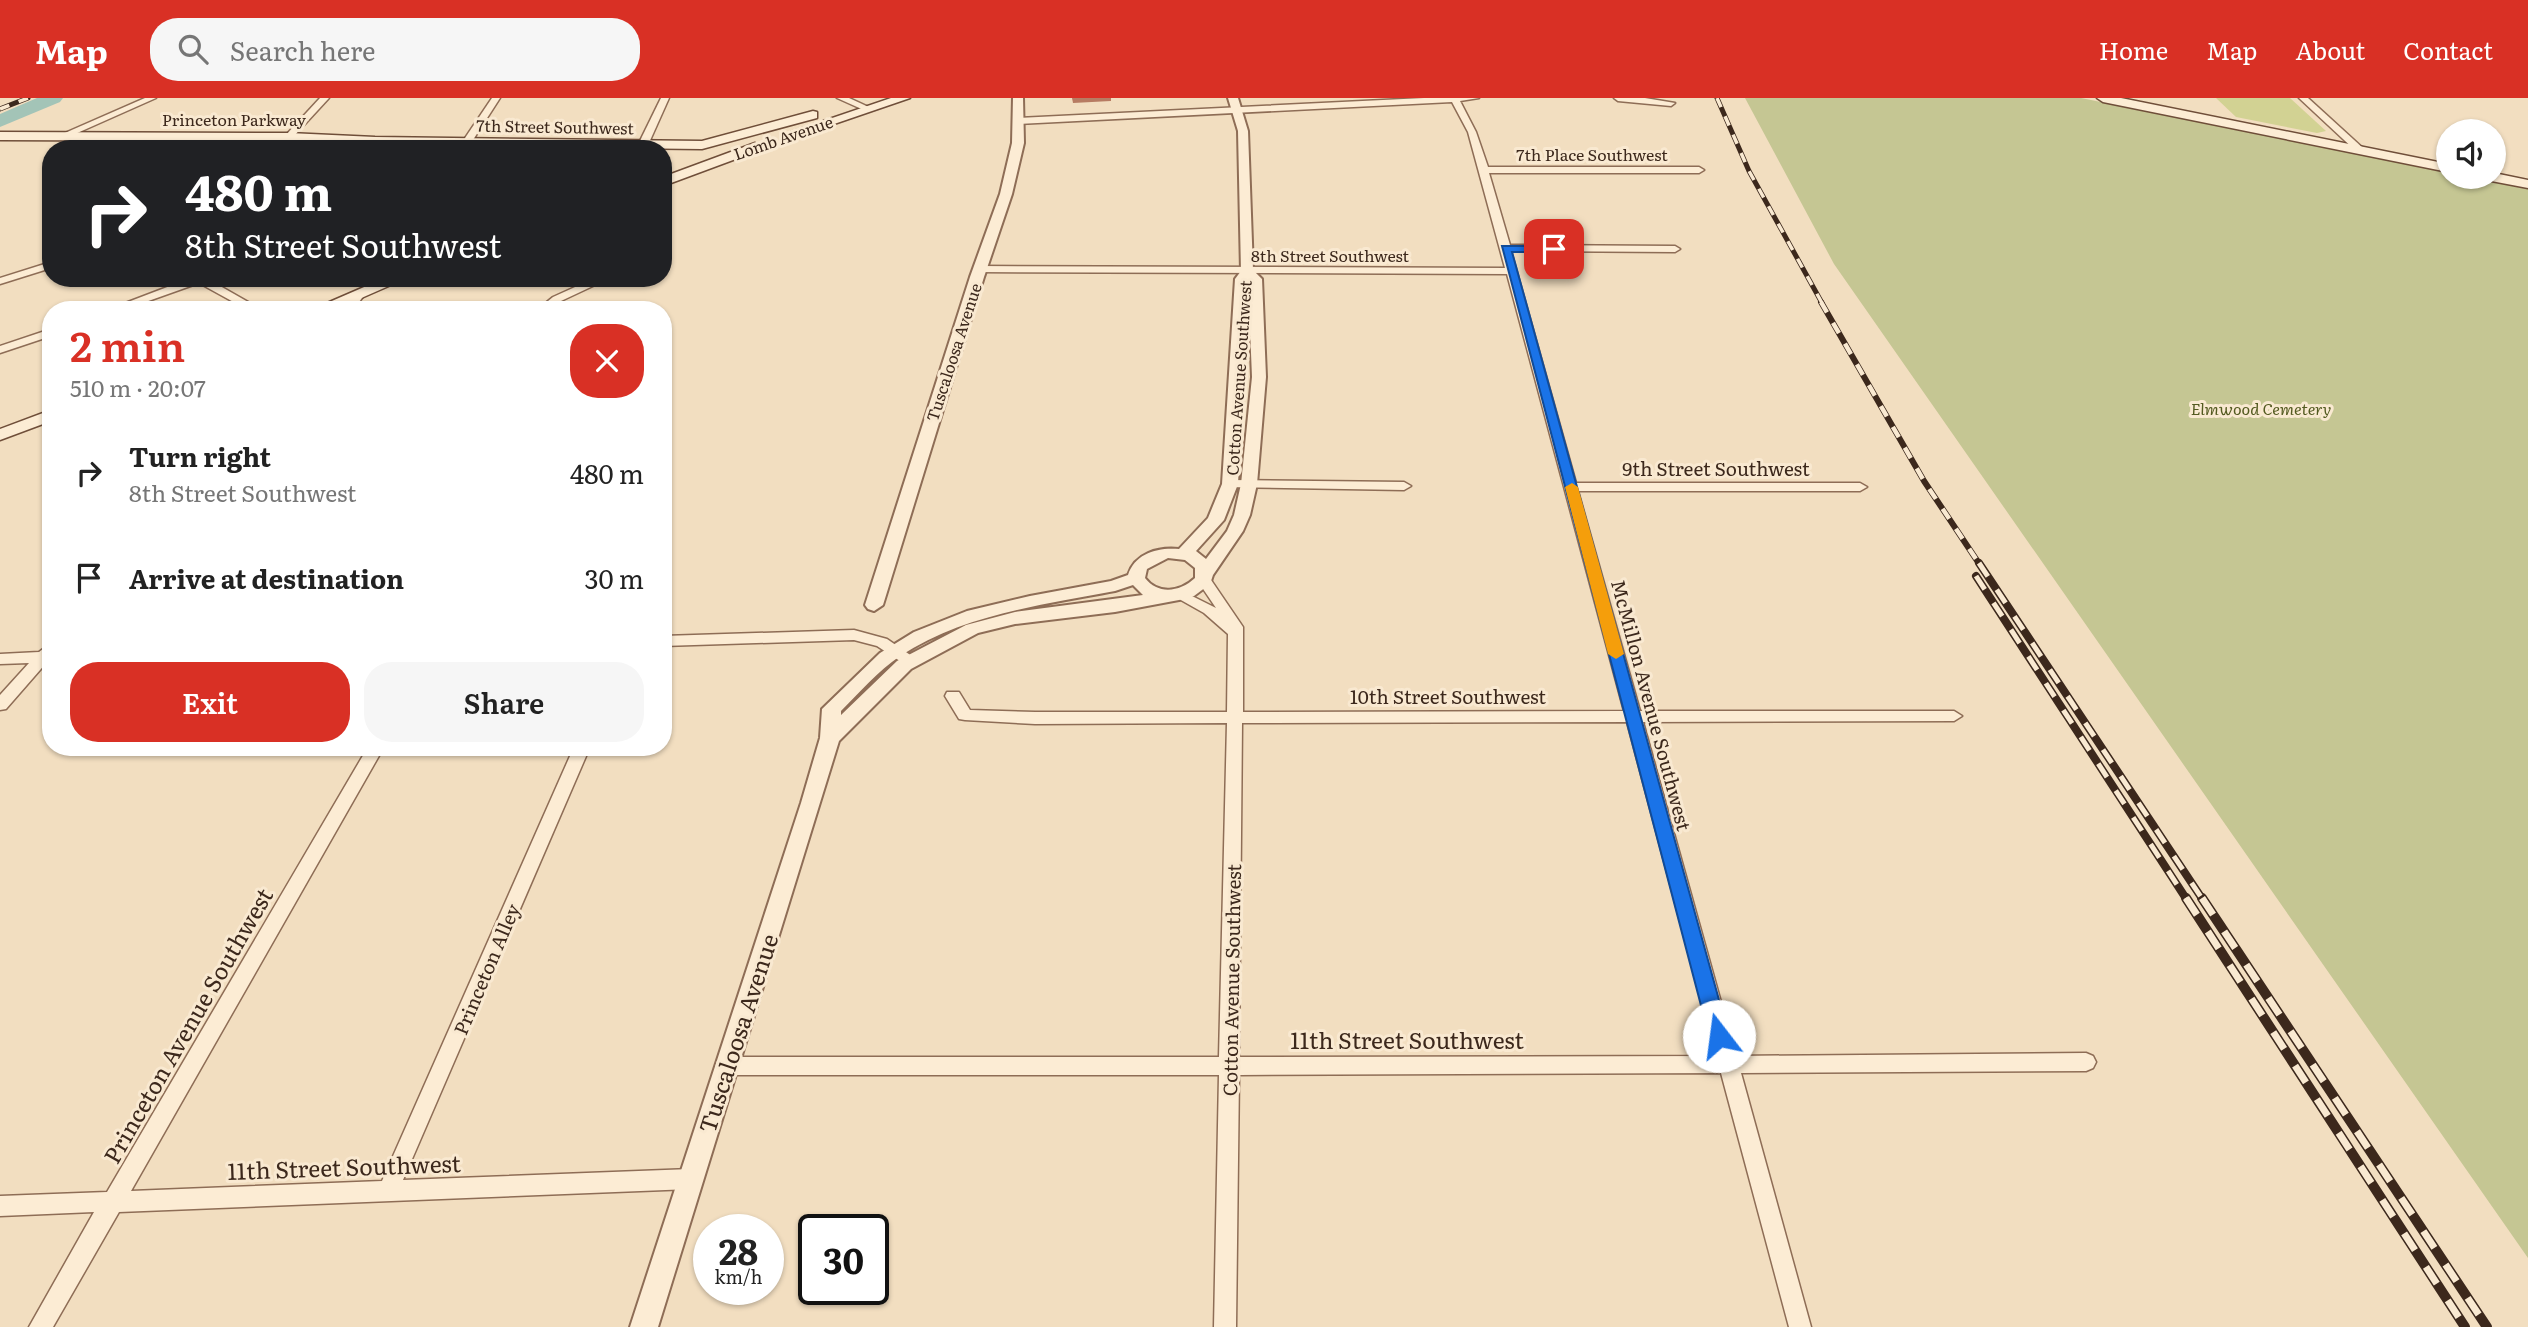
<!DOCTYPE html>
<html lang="en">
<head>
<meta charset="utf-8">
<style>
	body { margin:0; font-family:Literata,serif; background:#f6f6f6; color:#222; height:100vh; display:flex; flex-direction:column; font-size:26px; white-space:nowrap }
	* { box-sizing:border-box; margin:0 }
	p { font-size:23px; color:#767676 }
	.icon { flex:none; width:38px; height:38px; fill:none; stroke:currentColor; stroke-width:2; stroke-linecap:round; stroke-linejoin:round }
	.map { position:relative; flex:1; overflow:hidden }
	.panel { position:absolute; left:42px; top:203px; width:630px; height:455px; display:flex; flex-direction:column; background:#fff; border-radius:28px; box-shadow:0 2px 5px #0004 }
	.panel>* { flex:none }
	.banner { position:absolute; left:42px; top:42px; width:630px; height:147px; border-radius:28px; box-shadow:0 2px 5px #0004; background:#202124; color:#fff; overflow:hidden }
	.buttons { position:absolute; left:2436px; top:21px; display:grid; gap:14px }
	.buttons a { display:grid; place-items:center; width:70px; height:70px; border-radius:50%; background:#fff; box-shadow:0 2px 5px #0004; font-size:35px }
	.speed { position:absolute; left:693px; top:1116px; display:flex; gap:14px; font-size:35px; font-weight:700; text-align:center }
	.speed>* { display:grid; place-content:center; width:91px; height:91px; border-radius:50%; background:#fff; box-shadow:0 2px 5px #0004; line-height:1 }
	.speed small { font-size:18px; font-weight:400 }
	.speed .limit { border:4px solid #111; border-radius:10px; background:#fff; color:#111 }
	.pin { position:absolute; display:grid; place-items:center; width:60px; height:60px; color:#fff; margin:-30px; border-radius:14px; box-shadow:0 4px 10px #0006 }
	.me { position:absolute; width:77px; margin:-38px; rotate:345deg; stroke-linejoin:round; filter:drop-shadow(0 0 5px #0008) }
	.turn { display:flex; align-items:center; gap:24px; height:147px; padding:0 28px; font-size:32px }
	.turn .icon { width:91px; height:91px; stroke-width:2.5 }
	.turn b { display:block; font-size:49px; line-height:60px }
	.round { display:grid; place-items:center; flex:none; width:74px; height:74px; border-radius:28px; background:#f6f6f6 }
	.summary { display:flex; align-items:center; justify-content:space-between; height:119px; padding:0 28px }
	h1 { font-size:42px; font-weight:600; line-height:52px; color:#d93025 }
	.cta { display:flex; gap:14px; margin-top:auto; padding:14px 28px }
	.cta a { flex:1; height:80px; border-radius:28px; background:#d93025; color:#fff; font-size:28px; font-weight:600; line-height:80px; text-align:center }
	.cta a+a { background:#f6f6f6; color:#222 }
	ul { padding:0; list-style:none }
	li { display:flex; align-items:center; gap:21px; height:105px; padding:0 28px }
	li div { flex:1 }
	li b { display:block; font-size:26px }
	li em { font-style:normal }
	header { display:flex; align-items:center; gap:42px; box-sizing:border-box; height:98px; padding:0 35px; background:#d93025; color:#fff }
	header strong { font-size:33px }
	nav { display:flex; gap:38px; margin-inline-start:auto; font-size:24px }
	.search { width:490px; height:63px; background:#f6f6f6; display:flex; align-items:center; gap:18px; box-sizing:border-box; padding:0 24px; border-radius:28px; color:#767676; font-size:26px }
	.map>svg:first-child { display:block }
	.green { fill:#d2d293 }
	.cemetery { fill:#c5c693 }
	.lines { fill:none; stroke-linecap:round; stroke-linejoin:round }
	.river { fill:#a3c4b7; fill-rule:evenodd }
	.minor-casing { stroke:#8e6d56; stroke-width:3 }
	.tertiary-casing { stroke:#8e6d56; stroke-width:4 }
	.secondary-casing { stroke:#6f4e39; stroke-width:3 }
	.minor { fill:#fcecd4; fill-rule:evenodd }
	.tertiary { fill:#fcecd4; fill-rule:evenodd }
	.secondary { fill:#fcecd4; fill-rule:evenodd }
	.rail-far3-casing { stroke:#3c281c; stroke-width:5 }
	.rail-far2-casing { stroke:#3c281c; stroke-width:6 }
	.rail-far1-casing { stroke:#3c281c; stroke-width:8 }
	.rail-casing { stroke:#3c281c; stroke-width:10 }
	.rail-far3 { stroke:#f9e9d1; stroke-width:3.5; stroke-dasharray:10; stroke-linecap:butt }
	.rail-far2 { stroke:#f9e9d1; stroke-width:4.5; stroke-dasharray:12; stroke-linecap:butt }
	.rail-far1 { stroke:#f9e9d1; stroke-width:5; stroke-dasharray:16; stroke-linecap:butt }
	.rail { stroke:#f9e9d1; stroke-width:7; stroke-dasharray:20; stroke-linecap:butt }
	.wall { fill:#b77b62 }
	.route { fill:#1a73e8; stroke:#114b97; stroke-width:2 }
	.slow { fill:#f59e0b }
	.labels { text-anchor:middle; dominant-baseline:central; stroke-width:6; stroke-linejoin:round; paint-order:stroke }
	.far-street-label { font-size:16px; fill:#3c281c; stroke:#f9e9d1 }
	.far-park-label { font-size:16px; font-style:italic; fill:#535a20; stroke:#f9e9d1 }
	.street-label { font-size:19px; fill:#3c281c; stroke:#f9e9d1 }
	.near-street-label { font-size:23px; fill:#3c281c; stroke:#f9e9d1 }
</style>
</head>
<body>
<header>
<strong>Map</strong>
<div class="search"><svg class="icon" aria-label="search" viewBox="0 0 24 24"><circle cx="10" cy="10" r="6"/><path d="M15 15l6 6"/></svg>Search here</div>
<nav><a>Home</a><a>Map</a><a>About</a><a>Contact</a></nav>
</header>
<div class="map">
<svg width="2528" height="1229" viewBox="0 0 2528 1229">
	<rect width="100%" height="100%" fill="#f2dec0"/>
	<!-- green -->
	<path class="green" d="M2216 0H2290L2326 33 2317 35 2236 19Z"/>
	<!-- cemetery -->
	<path class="cemetery" d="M1745 0H2081L2448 74V79H2469L2528 91V1160L1834 166Z"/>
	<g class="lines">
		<!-- river -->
		<path class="river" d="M37 0H63L60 4 0 29V16Z"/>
		<!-- minor casing -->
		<g class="minor-casing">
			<g id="minor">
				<path d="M145 0H156L66 40 58 38Z"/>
				<path d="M320 0H329L282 51H273Z"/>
				<path d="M492 0H500L471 45H465L463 43Z"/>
				<path d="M661 0H669L648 47 640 49 638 47Z"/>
				<path d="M837 0H849L873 11 866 13Z"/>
				<path d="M1424 0H1479L1460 3 1476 34 1488 69H1699L1704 72 1699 75H1489L1510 147 1675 148 1680 151 1675 154 1511 153 1576 385H1860L1867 389 1860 393H1578L1640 613H1954L1962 618 1954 623 1643 624 1736 958 2086 955 2093 958 2096 964 2093 970 2086 973 1741 975 1811 1229H1789L1721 975 1239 977 1236 1229H1214L1219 977H727L720 974 717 968 720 962 727 959H1219L1227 625 1035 626 965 622 959 621 945 598 947 594H959L970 612 1035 614H1227L1228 536 1204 515 1172 497 1179 492 1184 494 1216 510 1197 482 1199 479H1209L1243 529V614L1624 613 1507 176 979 174 974 171 979 168 1505 170 1468 34 1452 4 1018 26 1014 23 1018 20ZM1627 624 1716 958 1239 959 1242 625Z"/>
				<path d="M1614 0H1645L1675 5 1671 8 1618 3Z"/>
				<path d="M2299 0H2308L2364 51V55H2358Z"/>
				<path d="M663 162 669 165V169L663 170Z"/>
				<path d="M51 164V170L0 186V180Z"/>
				<path d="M191 180H206L262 212H248L199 185 123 212H107Z"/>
				<path d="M595 180H610L561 203 549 212H537L553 199Z"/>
				<path d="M356 194 365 196 353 212H342Z"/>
				<path d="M51 231V238L0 255V248Z"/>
				<path d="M1230 382 1404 384 1411 388 1404 392 1225 389V383Z"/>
				<path d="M854 532 887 541 919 563 911 568 906 567 877 548 854 542 663 548V538Z"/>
				<path d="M51 545V563L47 564 6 611 0 612V597L29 565 0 566V556L39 554Z"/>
				<path d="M368 649H384L131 1093 382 1083 574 649H590L403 1082 691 1071 698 1074 702 1081 698 1088 691 1091 119 1114 53 1229H29L94 1114 0 1118V1098L107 1094Z"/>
			</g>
		</g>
		<!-- tertiary casing -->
		<g class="tertiary-casing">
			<g id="tertiary">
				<path d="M1013 0H1023L1024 45 1012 96 984 179 883 507 874 513 868 511 865 507 970 179 1000 96 1012 45Z"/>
				<path d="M1228 0H1238L1248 33 1253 172 1262 181 1266 279 1257 386 1250 417 1243 433 1213 477 1210 486 1194 498 1179 502 1115 514 1015 526 978 535 911 571 839 643 658 1229H630L801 705 820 640 822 611 880 555 914 534 967 513 1030 498 1111 483 1128 477C1135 455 1158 449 1179 451L1208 420 1222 386 1235 181 1241 173 1238 33ZM1248 182 1252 279 1241 386 1234 417 1227 433 1206 461 1196 453 1224 422 1238 386ZM1168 460 1185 462 1195 470V480C1180 494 1158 497 1145 480L1147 471ZM1133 487 1143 497 1015 514 966 527 897 563 841 617V613C860 594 878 573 900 558 964 516 1042 507 1115 493Z"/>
			</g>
		</g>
		<!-- secondary casing -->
		<g class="secondary-casing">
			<g id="secondary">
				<path d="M891 0H910L802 37 797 38 791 34Z"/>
				<path d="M2097 0H2121L2448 66V74L2103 4Z"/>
				<path d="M813 13 817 14V20L702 51 375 47 289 43 0 42V34L289 35 375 39 702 43Z"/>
				<path d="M755 45 762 49 760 52 663 88V79Z"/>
				<path d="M2494 75 2528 82V90L2486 82 2484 79H2494Z"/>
				<path d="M385 180H407L334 212H311Z"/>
				<path d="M51 312V323L0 342V331Z"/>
			</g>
		</g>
		<!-- minor -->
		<use href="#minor" class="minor"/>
		<!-- tertiary -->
		<use href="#tertiary" class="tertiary"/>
		<!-- secondary -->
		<use href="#secondary" class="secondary"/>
		<!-- rail-far3 casing -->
		<g class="rail-far3-casing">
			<g id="rail-far3">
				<path d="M1717 0 1749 73 1822 205"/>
				<path d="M0 11 28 0"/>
			</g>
		</g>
		<!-- rail-far2 casing -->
		<g class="rail-far2-casing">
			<path id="rail-far2" d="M1821 204 1924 383 1980 467"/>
		</g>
		<!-- rail-far1 casing -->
		<g class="rail-far1-casing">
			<g id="rail-far1">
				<path d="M1979 465 2203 802"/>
				<path d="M1976 478 2187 802"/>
			</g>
		</g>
		<!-- rail casing -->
		<g class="rail-casing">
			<g id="rail">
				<path d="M2186 800 2465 1229"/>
				<path d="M2202 800 2487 1229"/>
			</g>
		</g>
		<!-- rail-far3 -->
		<use href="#rail-far3" class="rail-far3"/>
		<!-- rail-far2 -->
		<use href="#rail-far2" class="rail-far2"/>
		<!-- rail-far1 -->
		<use href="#rail-far1" class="rail-far1"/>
		<!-- rail -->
		<use href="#rail" class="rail"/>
	</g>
	<!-- wall -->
	<path class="wall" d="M1072 0H1111V3L1073 5Z"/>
	<!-- route -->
	<path class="route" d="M1502 148H1554L1559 151 1554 154H1512L1729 938 1726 944 1719 946 1712 944 1709 938Z"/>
	<!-- slow -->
	<path class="slow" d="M1572 385 1578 389 1624 556 1616 561 1608 556 1565 389Z"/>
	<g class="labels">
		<!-- far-street labels -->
		<g class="far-street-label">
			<text x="234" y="21">Princeton Parkway</text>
			<text transform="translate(555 28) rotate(1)">7th Street Southwest</text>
			<text transform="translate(783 39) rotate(-19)">Lomb Avenue</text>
			<text x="1592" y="56">7th Place Southwest</text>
			<text x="1330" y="157">8th Street Southwest</text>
			<text transform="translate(953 254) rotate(-72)">Tuscaloosa Avenue</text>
			<text transform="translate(1238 280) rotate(-86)">Cotton Avenue Southwest</text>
		</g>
		<!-- far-park labels -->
		<g class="far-park-label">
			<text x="2261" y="310">Elmwood Cemetery</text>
		</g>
		<!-- street labels -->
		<g class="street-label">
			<text x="1716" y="370">9th Street Southwest</text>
			<text x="1448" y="598">10th Street Southwest</text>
			<text transform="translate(1652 607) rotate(75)">McMillon Avenue Southwest</text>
			<text transform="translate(486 871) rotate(-67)">Princeton Alley</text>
			<text transform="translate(1231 882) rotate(-89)">Cotton Avenue Southwest</text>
		</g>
		<!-- near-street labels -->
		<g class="near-street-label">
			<text transform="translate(187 927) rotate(-60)">Princeton Avenue Southwest</text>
			<text transform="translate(737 935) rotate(-72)">Tuscaloosa Avenue</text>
			<text x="1407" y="941">11th Street Southwest</text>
			<text transform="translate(344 1068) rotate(-2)">11th Street Southwest</text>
		</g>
	</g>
</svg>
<div class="buttons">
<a><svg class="icon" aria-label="sound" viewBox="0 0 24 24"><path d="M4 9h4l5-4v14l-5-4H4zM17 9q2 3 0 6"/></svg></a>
</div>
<div class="speed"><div>28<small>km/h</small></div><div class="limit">30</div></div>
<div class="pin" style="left:1554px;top:151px;background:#d93025"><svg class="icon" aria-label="arrive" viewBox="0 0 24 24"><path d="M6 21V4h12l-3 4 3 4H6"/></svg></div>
<svg class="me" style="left:1719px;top:938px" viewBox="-20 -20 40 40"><circle r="19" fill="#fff"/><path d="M0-13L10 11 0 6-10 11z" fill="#1a73e8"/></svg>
<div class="banner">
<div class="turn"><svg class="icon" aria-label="right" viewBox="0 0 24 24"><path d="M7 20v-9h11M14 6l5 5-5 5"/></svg><div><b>480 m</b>8th Street Southwest</div></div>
</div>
<section class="panel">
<div class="summary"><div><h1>2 min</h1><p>510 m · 20:07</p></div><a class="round" style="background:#d93025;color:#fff"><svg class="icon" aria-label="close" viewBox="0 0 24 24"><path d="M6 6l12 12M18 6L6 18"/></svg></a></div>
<ul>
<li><svg class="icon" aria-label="right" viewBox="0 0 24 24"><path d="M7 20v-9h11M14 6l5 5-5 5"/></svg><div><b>Turn right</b><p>8th Street Southwest</p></div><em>480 m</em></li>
<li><svg class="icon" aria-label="arrive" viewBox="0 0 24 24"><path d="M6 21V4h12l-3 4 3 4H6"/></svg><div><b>Arrive at destination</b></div><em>30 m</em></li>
</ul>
<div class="cta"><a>Exit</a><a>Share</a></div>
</section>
</div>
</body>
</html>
